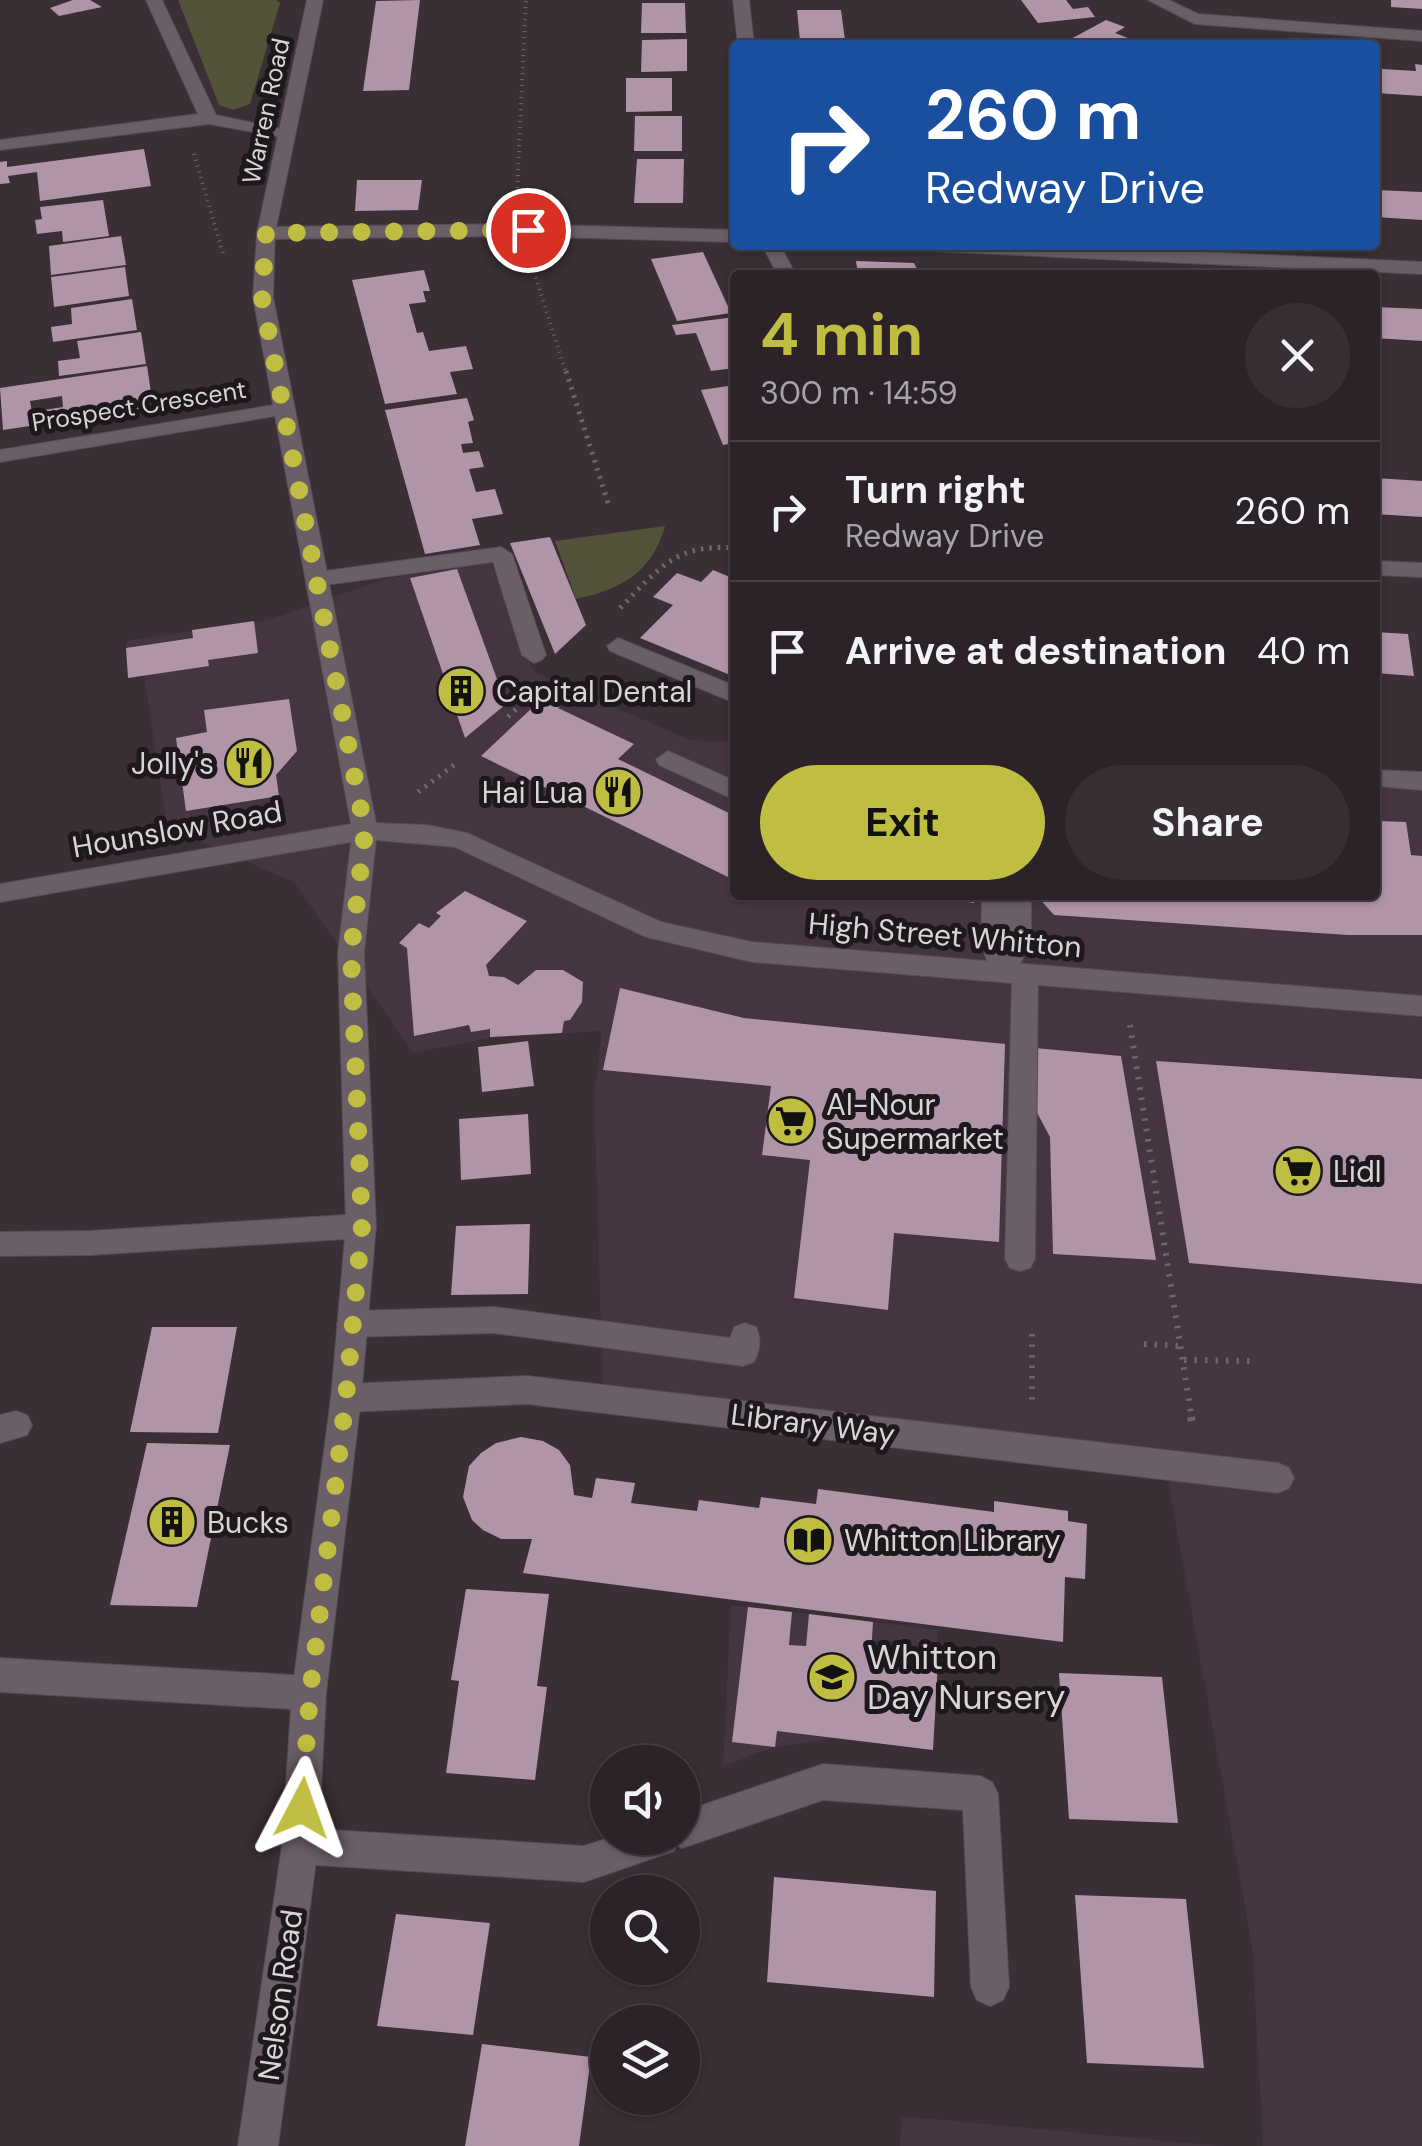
<!DOCTYPE html>
<html lang="en">
<head>
<meta charset="utf-8">
<style>
	body { margin:0; font-family:"DM Sans",sans-serif; background:#372f34; color:#f1f3f6; height:100vh; display:flex; flex-direction:column; font-size:38px; white-space:nowrap }
	* { box-sizing:border-box; margin:0 }
	p { font-size:32px; color:#a6a4a8 }
	.icon { flex:none; width:55px; height:55px; fill:none; stroke:currentColor; stroke-width:2; stroke-linecap:round; stroke-linejoin:round }
	.map { position:relative; flex:1; overflow:hidden }
	.side { position:absolute; left:730px; top:270px; width:650px; height:630px; display:flex; flex-direction:column; background:#2b2328; border-radius:10px; box-shadow:0 2px 8px #0004,0 0 0 2px #474045 }
	.side>* { flex:none }
	.guide { position:absolute; left:730px; top:40px; width:650px; height:210px; border-radius:10px; box-shadow:0 2px 8px #0004,0 0 0 2px #474045; background:#1a4fa0; color:#fff; overflow:hidden }
	.controls { position:absolute; left:590px; top:1745px; display:grid; gap:20px }
	.controls a { display:grid; place-items:center; width:110px; height:110px; border-radius:50%; background:#2b2328; box-shadow:0 2px 8px #0004,0 0 0 2px #474045; font-size:50px }
	.pin { position:absolute; display:grid; place-items:center; width:85px; height:85px; color:#fff; margin:-42px; border:5px solid #fff; border-radius:50%; box-shadow:0 2px 10px #0007 }
	.me { position:absolute; width:110px; margin:-55px; rotate:4deg; stroke-linejoin:round; filter:drop-shadow(0 0 8px #0008) }
	.turn { display:flex; align-items:center; gap:35px; height:210px; padding:0 30px; font-size:45px }
	.turn .icon { width:130px; height:130px; stroke-width:2.5 }
	.turn b { display:block; font-size:70px; line-height:85px }
	.round { display:grid; place-items:center; flex:none; width:105px; height:105px; border-radius:52px; background:#372f34 }
	.overview { display:flex; align-items:center; justify-content:space-between; height:170px; padding:0 30px }
	h1 { font-size:60px; font-weight:700; line-height:75px; color:#bfbe42 }
	.button { display:flex; gap:20px; margin-top:auto; padding:20px 30px }
	.button a { flex:1; height:115px; border-radius:60px; background:#bfbe42; color:#111; font-size:40px; font-weight:700; line-height:115px; text-align:center }
	.button a+a { background:#372f34; color:#f1f3f6 }
	ul { padding:0; list-style:none }
	li { display:flex; align-items:center; gap:30px; height:140px; padding:0 30px; border-top:2px solid #474045 }
	li div { flex:1 }
	li b { display:block; font-size:38px }
	li em { font-style:normal }
	.map>svg:first-child { display:block }
	.built { fill:#453540 }
	.green { fill:#535339 }
	.building { fill:#b094a7; fill-rule:evenodd }
	.lines { fill:none; stroke-linecap:round; stroke-linejoin:round }
	.service-casing { stroke:#544c51; stroke-width:2 }
	.minor-casing { stroke:#544c51; stroke-width:2 }
	.tertiary-casing { stroke:#544c51; stroke-width:2 }
	.path-far3 { stroke:#6f666b; stroke-width:4; stroke-dasharray:1 5; stroke-linecap:butt }
	.path-far2 { stroke:#6f666b; stroke-width:5; stroke-dasharray:2.5 6; stroke-linecap:butt }
	.path-far1 { stroke:#6f666b; stroke-width:6; stroke-dasharray:2.5 8; stroke-linecap:butt }
	.path { stroke:#6f666b; stroke-width:8; stroke-dasharray:4 10; stroke-linecap:butt }
	.service { fill:#6a5f67; fill-rule:evenodd }
	.minor { fill:#6a5f67; fill-rule:evenodd }
	.tertiary { fill:#6a5f67; fill-rule:evenodd }
	.route { stroke:#bfbe42; stroke-width:18; stroke-dasharray:0 32.4 }
	.labels { text-anchor:middle; dominant-baseline:central; stroke-width:10; stroke-linejoin:round; paint-order:stroke }
	.far-street-label { font-size:25px; fill:#dad4d8; stroke:#1d181b }
	.poi-label { font-size:30px; fill:#dad4d8; stroke:#1d181b; text-anchor:start }
	.street-label { font-size:30px; fill:#dad4d8; stroke:#1d181b }
	.near-poi-label { font-size:35px; fill:#dad4d8; stroke:#1d181b; text-anchor:start }
</style>
</head>
<body>
<div class="map">
<svg width="1422" height="2146" viewBox="0 0 1422 2146">
	<rect width="100%" height="100%" fill="#392f35"/>
	<!-- built -->
	<g class="built">
		<path d="M491 563 534 672 690 740 735 742V895H1375V781L1422 784V2146H1263L1252 1946 1165 1465 603 1398 594 1095 602 1031 489 1038 413 1053 294 882 167 827 144 676 128 678 126 641 270 619 385 579Z"/>
		<path d="M731 1605 938 1630 933 1750 835 1738 775 1747 723 1766Z"/>
		<path d="M901 2116 1220 2146H900Z"/>
	</g>
	<!-- green -->
	<g class="green">
		<path d="M178 0H276L280 3 250 104 233 110 219 105Z"/>
		<path d="M665 526C652 573 621 589 576 599L555 541Z"/>
	</g>
	<!-- building -->
	<g class="building">
		<path d="M73 0H90L102 7 59 16 50 8Z"/>
		<path d="M420 0 409 90 363 91 376 1Z"/>
		<path d="M1021 0H1066L1073 9 1088 7 1095 17 1038 23Z"/>
		<path d="M1391 0H1422V9L1391 7Z"/>
		<path d="M642 3H685L686 33H641Z"/>
		<path d="M797 10H841L845 40 800 41Z"/>
		<path d="M1106 20 1125 27 1115 33 1143 44 1152 39 1167 45H1082L1069 40Z"/>
		<path d="M687 39V71L641 72 642 40Z"/>
		<path d="M1375 62 1381 63 1382 69 1416 71 1415 64 1422 65V96L1375 93Z"/>
		<path d="M626 78H672V111L626 112Z"/>
		<path d="M635 116H682V151H634Z"/>
		<path d="M144 149 151 186 40 201 37 172 8 176 10 183 0 184V162L7 161V167Z"/>
		<path d="M637 159H684L683 203H634Z"/>
		<path d="M357 180H422L418 210 355 211Z"/>
		<path d="M1375 190 1422 192V220L1375 217Z"/>
		<path d="M103 200 109 236 63 242 62 231 37 234 35 220 42 219 40 207Z"/>
		<path d="M121 236 126 265 51 275 49 246Z"/>
		<path d="M703 252 731 313 677 321 651 259Z"/>
		<path d="M856 261 914 263 920 275 858 274Z"/>
		<path d="M125 267 129 296 54 307 51 277Z"/>
		<path d="M424 270 430 291H423L426 302 409 304 417 333 423 332 429 351 466 346 473 369 450 372 457 394 385 404 352 280Z"/>
		<path d="M132 299 137 330 53 342 51 327 72 324 71 308Z"/>
		<path d="M1375 307 1422 309V341L1375 338Z"/>
		<path d="M735 317V368L711 371 696 333 676 335 672 325Z"/>
		<path d="M141 332 146 364 59 376 58 361 80 358 77 341Z"/>
		<path d="M147 366 152 399 141 401 142 409 3 430 0 388ZM62 396 63 407 32 412 30 401Z"/>
		<path d="M735 385V443L723 445 701 390Z"/>
		<path d="M467 398 474 420 468 422 473 443 461 444 463 453 479 451 484 467 469 469 476 492 495 489 503 514 472 519 480 545 425 554 385 410Z"/>
		<path d="M1375 478 1422 481V517L1375 514Z"/>
		<path d="M550 537 586 625 555 654 510 543Z"/>
		<path d="M457 569 506 704 465 738 410 578Z"/>
		<path d="M713 570 735 579V677L640 638 673 605 653 597 677 573 701 582Z"/>
		<path d="M254 621 258 653 208 660 209 666 128 678 126 648 193 638 192 630Z"/>
		<path d="M1375 632 1408 634 1414 676 1375 673Z"/>
		<path d="M549 692 566 700 558 708 634 744 618 759 735 816V869L728 877 481 756Z"/>
		<path d="M289 699 297 751 276 775 279 796 186 811 176 738 207 732 204 710Z"/>
		<path d="M1377 809 1379 821 1406 822 1411 855 1422 856V935H1348L1054 915 1036 895H1375Z"/>
		<path d="M465 891 527 921 486 965 489 976 504 977 518 985 536 970H563L583 982 582 1002 570 1020 564 1021 562 1033 490 1037V1029L471 1032 469 1025 414 1036 407 948 399 943 419 923 429 928 441 916 436 913Z"/>
		<path d="M916 895H974V903Z"/>
		<path d="M620 988 744 1018 1005 1044 999 1242 894 1233 888 1310 794 1298 810 1160 762 1155 771 1086 603 1070Z"/>
		<path d="M528 1041 534 1086 482 1092 478 1047Z"/>
		<path d="M1035 1048 1121 1056 1156 1260 1053 1254 1050 1137 1034 1107Z"/>
		<path d="M1156 1061 1422 1079V1284L1189 1263Z"/>
		<path d="M528 1114 531 1174 461 1180 459 1119Z"/>
		<path d="M530 1224 528 1294 451 1295 456 1226Z"/>
		<path d="M152 1327H237L218 1433 130 1432Z"/>
		<path d="M521 1437 543 1441 559 1450 570 1465 574 1495 592 1498 596 1478 635 1483 631 1503 697 1511 699 1500 759 1508 761 1497 816 1504 818 1489 994 1512V1501L1068 1511V1521L1087 1524 1085 1579 1065 1577 1063 1642 523 1573 532 1539H501L483 1530 472 1520 463 1497 469 1466 481 1453 496 1443Z"/>
		<path d="M147 1443 230 1445 197 1607 110 1605Z"/>
		<path d="M466 1589 549 1594 537 1686 547 1687 535 1780 446 1773 459 1681 451 1680Z"/>
		<path d="M748 1607 792 1612 789 1645 806 1646 809 1614 873 1622 871 1654 938 1662 933 1750 777 1731 775 1747 732 1742Z"/>
		<path d="M1059 1673 1162 1677 1178 1823 1069 1819Z"/>
		<path d="M774 1877 936 1891 934 1997 767 1982Z"/>
		<path d="M1075 1895 1186 1899 1204 2068 1087 2063Z"/>
		<path d="M396 1914 490 1923 473 2035 377 2026Z"/>
		<path d="M482 2044 591 2057 579 2146H465Z"/>
	</g>
	<g class="lines">
		<!-- service casing -->
		<g class="service-casing">
			<g id="service">
				<path d="M501 547 512 554 546 655 542 660 534 663 522 655 493 562 318 586 307 579 318 572Z"/>
				<path d="M618 638 735 686V703L610 651 607 646Z"/>
				<path d="M668 751 735 781V800L659 765 656 759Z"/>
				<path d="M1375 770 1422 772V790L1375 786Z"/>
				<path d="M982 895H1031V938L1019 967 1034 968 1038 975 1035 1259 1030 1268 1020 1271 1010 1268 1005 1259 1012 980H994C980 953 981 924 982 895Z"/>
				<path d="M361 1214 371 1217 376 1226 371 1235 361 1238 90 1255 0 1256V1232L90 1231Z"/>
				<path d="M494 1307 730 1338 734 1327 745 1323 756 1327C762 1339 760 1350 754 1362L743 1366 494 1333 352 1337 341 1333 337 1324 341 1315 352 1311Z"/>
				<path d="M527 1376 1278 1463 1289 1468 1294 1478 1289 1488 1278 1493 527 1404 346 1412 335 1408 331 1398 335 1388 346 1384Z"/>
				<path d="M16 1411 27 1415 32 1425 27 1435 0 1443V1415Z"/>
			</g>
		</g>
		<!-- minor casing -->
		<g class="minor-casing">
			<g id="minor">
				<path d="M146 0H162L216 115 291 131V139L209 124 0 150V140L198 114Z"/>
				<path d="M733 0H749L754 45H738Z"/>
				<path d="M1148 0H1169L1198 14 1422 31V41L1195 24Z"/>
				<path d="M515 224 735 230V242L515 236 266 239 257 233 266 227Z"/>
				<path d="M762 245H780L796 275H778Z"/>
				<path d="M922 245H1050L1422 262V274L931 251Z"/>
				<path d="M286 403 293 405V413L0 462V450Z"/>
				<path d="M1375 561 1422 563V577L1375 575Z"/>
				<path d="M0 1658 309 1676 321 1681 326 1693 321 1705 309 1710 0 1692Z"/>
				<path d="M823 1764 980 1776 992 1782 998 1794 1009 1987 1003 2000 990 2006 977 2000 971 1987 963 1810 823 1800 682 1848 676 1845 674 1851 584 1882 300 1864 287 1859 282 1846 287 1833 300 1828 584 1846 609 1838H682V1812Z"/>
			</g>
		</g>
		<!-- tertiary casing -->
		<g class="tertiary-casing">
			<path id="tertiary" d="M307 0H323L275 233 273 297 376 823 427 825 467 833 661 922 752 942 1422 996V1016L752 962 646 937 455 847 376 840 364 953 376 1226 361 1398 326 1693 318 1846 278 2146H238L282 1846 292 1693 331 1398 346 1226 338 953 351 842 0 902V884L351 824 253 297 257 233Z"/>
		</g>
		<!-- path-far3 -->
		<g class="path-far3">
			<path d="M194 154 224 257"/>
			<path d="M517 194 526 0"/>
			<path d="M532 266 566 373"/>
		</g>
		<!-- path-far2 -->
		<g class="path-far2">
			<path d="M566 371 609 506"/>
			<path d="M620 608C659 569 675 543 735 548"/>
			<path d="M508 717 536 690"/>
			<path d="M418 792 454 765"/>
		</g>
		<!-- path-far1 -->
		<g class="path-far1">
			<path d="M1130 1025 1192 1420"/>
			<path d="M1032 1334V1403"/>
			<path d="M1144 1344 1182 1346"/>
			<path d="M1184 1360 1255 1361"/>
		</g>
		<!-- path -->
		<path class="path" d="M1191 1417 1192 1422"/>
		<!-- service -->
		<use href="#service" class="service"/>
		<!-- minor -->
		<use href="#minor" class="minor"/>
		<!-- tertiary -->
		<use href="#tertiary" class="tertiary"/>
	</g>
	<g class="lines">
		<!-- route -->
		<path class="route" d="M302 1808 310 1693 346 1398 362 1226 351 953 365 831 262 298 266 233 528 230"/>
	</g>
	<!-- icons -->
	<defs>
		<g id="building-disc" transform="scale(2.5)"><circle r="9.5" fill="#bfbe42" stroke="#1d181b"/><path d="M-4-6H4V6H1V3H-1V6H-4ZM-2.5-4.3h1.7v1.8h-1.7ZM.8-4.3h1.7v1.8H.8ZM-2.5-1h1.7V.8h-1.7ZM.8-1h1.7V.8H.8Z" fill="#111"/></g>
		<g id="restaurant-disc" transform="scale(2.5)"><circle r="9.5" fill="#bfbe42" stroke="#1d181b"/><path d="M-5-6h1v4h1v-4h1v4h1v-4h1v5L-1.5 .5V6h-2V.5L-5-1ZM5-6V6H3V1.5H1.5Q1.5-4 5-6Z" fill="#111"/></g>
		<g id="supermarket-disc" transform="scale(2.5)"><circle r="9.5" fill="#bfbe42" stroke="#1d181b"/><path d="M-6-5.5h2.5l.6 2H6L4.5 2H-2.5L-4.4-4H-6ZM-1.5 3.2a1.3 1.3 0 1 0 .1 0ZM3 3.2a1.3 1.3 0 1 0 .1 0Z" fill="#111"/></g>
		<g id="library-disc" transform="scale(2.5)"><circle r="9.5" fill="#bfbe42" stroke="#1d181b"/><path d="M-6-4Q-3-5.5-.7-3.5V5Q-3 3-6 4ZM6-4Q3-5.5 .7-3.5V5Q3 3 6 4Z" fill="#111"/></g>
		<g id="school-disc" transform="scale(2.5)"><circle r="9.5" fill="#bfbe42" stroke="#1d181b"/><path d="M0-5L7-2L0 1L-7-2ZM-4 1L0 2.5L4 1V4Q0 6-4 4Z" fill="#111"/></g>
	</defs>
	<g fill-rule="evenodd">
		<use href="#building-disc" x="461" y="691"/>
		<use href="#restaurant-disc" x="249" y="763"/>
		<use href="#restaurant-disc" x="618" y="792"/>
		<use href="#supermarket-disc" x="791" y="1121"/>
		<use href="#supermarket-disc" x="1298" y="1171"/>
		<use href="#building-disc" x="172" y="1522"/>
		<use href="#library-disc" x="809" y="1540"/>
		<use href="#school-disc" x="832" y="1677"/>
	</g>
	<g class="labels">
		<!-- far-street labels -->
		<g class="far-street-label">
			<text transform="translate(266 111) rotate(-78)">Warren Road</text>
			<text transform="translate(139 406) rotate(-9)">Prospect Crescent</text>
		</g>
		<!-- poi labels -->
		<g class="poi-label">
			<text x="496" y="691">Capital Dental</text>
			<text x="214" y="763" text-anchor="end">Jolly's</text>
			<text x="583" y="792" text-anchor="end">Hai Lua</text>
			<text x="826" y="1104">Al-Nour<tspan x="826" dy="34">Supermarket</tspan></text>
			<text x="1333" y="1171">Lidl</text>
			<text x="207" y="1522">Bucks</text>
			<text x="844" y="1540">Whitton Library</text>
		</g>
		<!-- street labels -->
		<g class="street-label">
			<text transform="translate(177 829) rotate(-10)">Hounslow Road</text>
			<text transform="translate(945 935) rotate(5)">High Street Whitton</text>
			<text transform="translate(813 1424) rotate(7)">Library Way</text>
			<text transform="translate(280 1995) rotate(-82)">Nelson Road</text>
		</g>
		<!-- near-poi labels -->
		<g class="near-poi-label">
			<text x="867" y="1657">Whitton<tspan x="867" dy="40">Day Nursery</tspan></text>
		</g>
	</g>
</svg>
<div class="controls">
<a><svg class="icon" aria-label="sound" viewBox="0 0 24 24"><path d="M4 9h4l5-4v14l-5-4H4zM17 9q2 3 0 6"/></svg></a>
<a><svg class="icon" aria-label="search" viewBox="0 0 24 24"><circle cx="10" cy="10" r="6"/><path d="M15 15l6 6"/></svg></a>
<a><svg class="icon" aria-label="layers" viewBox="0 0 24 24"><path d="M12 4l9 5-9 5-9-5zM3 14l9 5 9-5"/></svg></a>
</div>
<div class="pin" style="left:528px;top:230px;background:#d93025"><svg class="icon" aria-label="arrive" viewBox="0 0 24 24"><path d="M6 21V4h12l-3 4 3 4H6"/></svg></div>
<svg class="me" style="left:302px;top:1808px" viewBox="-20 -20 40 40"><path d="M0-17L14 15 0 8-14 15z" fill="#bfbe42" stroke="#fff" stroke-width="4"/></svg>
<div class="guide">
<div class="turn"><svg class="icon" aria-label="right" viewBox="0 0 24 24"><path d="M7 20v-9h11M14 6l5 5-5 5"/></svg><div><b>260 m</b>Redway Drive</div></div>
</div>
<section class="side">
<div class="overview"><div><h1>4 min</h1><p>300 m · 14:59</p></div><a class="round"><svg class="icon" aria-label="close" viewBox="0 0 24 24"><path d="M6 6l12 12M18 6L6 18"/></svg></a></div>
<ul>
<li><svg class="icon" aria-label="right" viewBox="0 0 24 24"><path d="M7 20v-9h11M14 6l5 5-5 5"/></svg><div><b>Turn right</b><p>Redway Drive</p></div><em>260 m</em></li>
<li><svg class="icon" aria-label="arrive" viewBox="0 0 24 24"><path d="M6 21V4h12l-3 4 3 4H6"/></svg><div><b>Arrive at destination</b></div><em>40 m</em></li>
</ul>
<div class="button"><a>Exit</a><a>Share</a></div>
</section>
</div>
</body>
</html>
